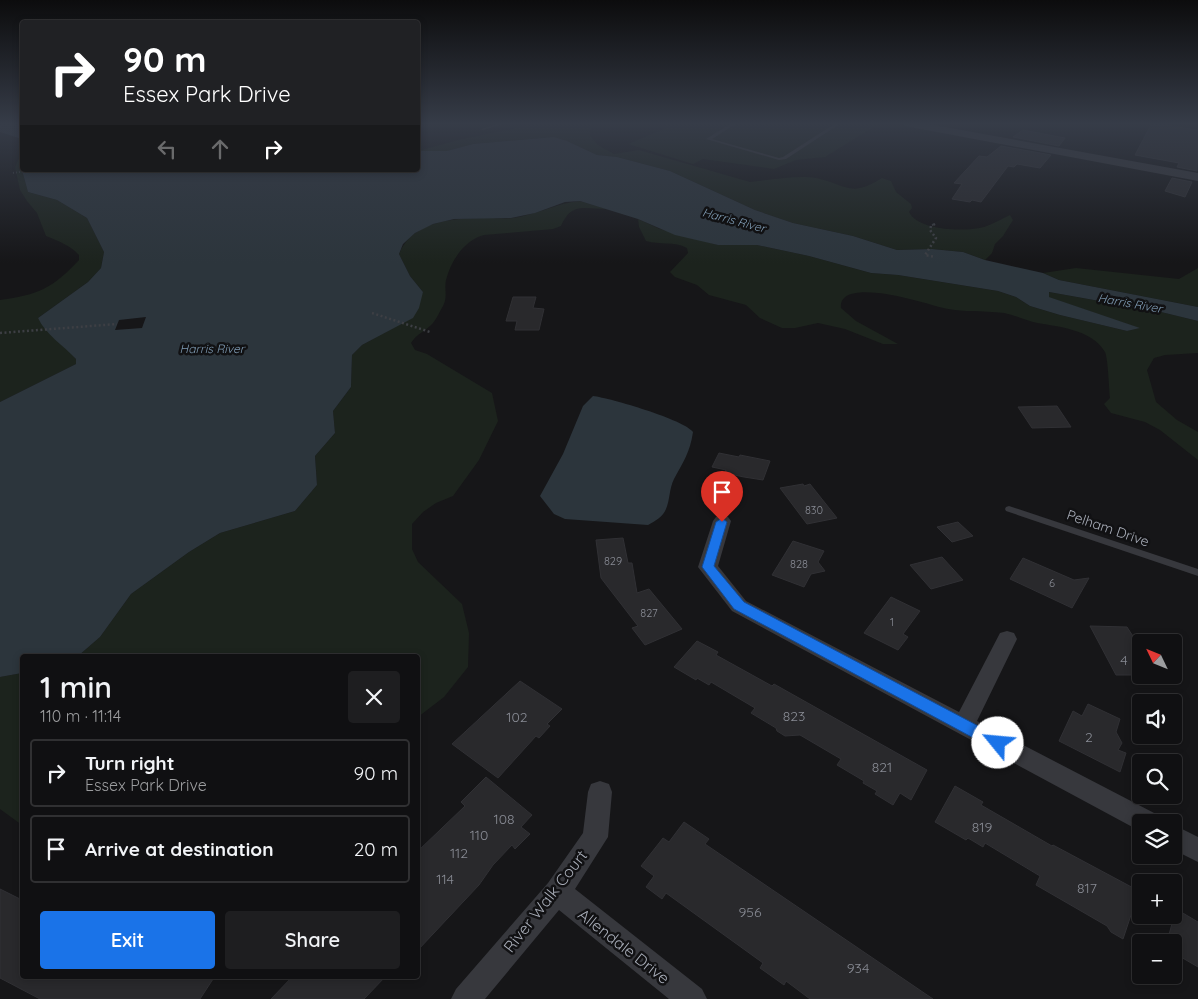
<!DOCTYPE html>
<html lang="en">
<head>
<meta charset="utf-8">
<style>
	body { margin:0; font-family:Quicksand,sans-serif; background:#1e1e20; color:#f1f3f6; height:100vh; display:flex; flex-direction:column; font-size:19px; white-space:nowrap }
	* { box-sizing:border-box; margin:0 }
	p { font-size:16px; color:#9c9d9f }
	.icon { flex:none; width:28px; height:28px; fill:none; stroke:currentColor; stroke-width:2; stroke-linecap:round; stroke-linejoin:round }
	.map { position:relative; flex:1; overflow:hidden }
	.details { position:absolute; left:20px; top:654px; width:400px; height:325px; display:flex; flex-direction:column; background:#101012; border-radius:5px; box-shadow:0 2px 8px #0003,0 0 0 1px #303032 }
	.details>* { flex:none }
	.banner { position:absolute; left:20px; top:20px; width:400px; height:152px; border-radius:5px; box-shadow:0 2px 8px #0003,0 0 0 1px #303032; background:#202124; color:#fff; overflow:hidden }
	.needle { width:32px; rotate:313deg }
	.fabs { position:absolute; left:1132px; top:634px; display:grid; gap:10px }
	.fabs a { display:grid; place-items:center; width:50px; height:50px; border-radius:5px; background:#101012; box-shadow:0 2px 8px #0003,0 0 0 1px #303032; font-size:25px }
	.pin { position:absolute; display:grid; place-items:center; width:42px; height:42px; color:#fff; margin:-51px -21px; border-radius:50% 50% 50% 0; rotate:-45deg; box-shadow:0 0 5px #0007 }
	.pin .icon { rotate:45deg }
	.me { position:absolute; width:55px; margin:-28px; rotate:298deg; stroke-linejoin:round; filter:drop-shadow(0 0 4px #0008) }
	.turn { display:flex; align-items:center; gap:18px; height:105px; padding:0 20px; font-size:22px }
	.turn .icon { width:65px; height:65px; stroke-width:2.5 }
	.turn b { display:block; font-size:35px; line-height:42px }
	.lanes { display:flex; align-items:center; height:48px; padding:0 20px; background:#0003; justify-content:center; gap:25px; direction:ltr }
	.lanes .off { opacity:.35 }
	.round { display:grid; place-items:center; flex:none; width:52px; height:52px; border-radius:5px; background:#1e1e20 }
	.overview { display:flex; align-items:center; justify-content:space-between; height:85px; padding:0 20px }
	h1 { font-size:30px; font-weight:600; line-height:38px }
	.button { display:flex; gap:10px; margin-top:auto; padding:10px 20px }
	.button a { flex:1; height:58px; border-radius:5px; background:#1a73e8; color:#fff; font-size:20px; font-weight:600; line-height:58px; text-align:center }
	.button a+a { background:#1e1e20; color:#f1f3f6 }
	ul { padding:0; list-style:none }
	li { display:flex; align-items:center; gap:15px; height:68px; margin:0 10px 8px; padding:0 10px; border:2px solid #303032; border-radius:5px }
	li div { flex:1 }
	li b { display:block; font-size:19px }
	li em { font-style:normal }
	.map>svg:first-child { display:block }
	.green { fill:#1c231d }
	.water { fill:#2c353c }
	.pier { fill:#161618 }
	.building { fill:#29292c; stroke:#303034 }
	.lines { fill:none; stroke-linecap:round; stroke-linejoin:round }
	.path-far1 { stroke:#3d3f44; stroke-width:2; stroke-dasharray:1 2; stroke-linecap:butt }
	.path { stroke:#3d3f44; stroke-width:2.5; stroke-dasharray:2 2.5; stroke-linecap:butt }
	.service { fill:#37383d; fill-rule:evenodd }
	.minor { fill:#37383d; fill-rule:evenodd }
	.tertiary { fill:#37383d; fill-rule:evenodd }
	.route { fill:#1a73e8; stroke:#114b97 }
	.labels { text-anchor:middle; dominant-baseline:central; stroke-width:5; stroke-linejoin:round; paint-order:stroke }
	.number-label { font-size:11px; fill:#888b94 }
	.far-water-label { font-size:12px; font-style:italic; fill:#7f9bb3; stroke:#111113 }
	.street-label { font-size:14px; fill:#a8adb8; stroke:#111113 }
	.near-number-label { font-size:14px; fill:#888b94 }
	.near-street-label { font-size:16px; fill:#a8adb8; stroke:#111113 }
</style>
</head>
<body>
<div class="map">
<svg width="1198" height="999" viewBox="0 0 1198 999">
	<rect width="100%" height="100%" fill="#161618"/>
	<!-- green -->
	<g class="green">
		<path d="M540 123H591L590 136 598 145 614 154 639 150 750 182C769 180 798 175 816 178 848 185 850 198 882 178L891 181 896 192 911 204 912 208 909 212C918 231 966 232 984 227 993 224 1001 219 1010 215L1013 220 1003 236 995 244 992 253 985 260 963 252 932 249 897 250 853 236 793 223 755 210 670 171 617 157 597 155 567 141 554 137 473 144 448 151H418L458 140Z"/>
		<path d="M665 123H880L825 157 796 160 774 169 703 159 693 164 628 144 664 129Z"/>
		<path d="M21 154 20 163 28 192 57 200 87 218 104 252 101 268 88 282 38 318 76 359V364L0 402V300C38 295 53 288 79 260V255C70 245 58 241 46 236L37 213 27 201 20 190 15 167Z"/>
		<path d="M580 201 607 209C583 209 572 202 561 226L553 229 484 235C465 240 451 260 446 280 444 289 448 297 443 306 440 311 437 318 433 323 426 331 416 334 411 343L415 350 427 354 492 393 498 421 479 460 453 496 436 503 423 512 412 524V549L418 562 462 604 469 633 468 667 444 697 418 717V656H78L100 637 131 594 189 552 220 533 295 511 317 485 315 456 335 433 333 411 351 387 352 355 362 345 412 318 423 292 410 276 399 254C413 219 457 218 490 218 497 218 505 219 513 218 536 215 557 203 580 201Z"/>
		<path d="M638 219 660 229 718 245H757L809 256 871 273 898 275 998 291 1016 297 1030 306 1060 315 1127 331 1139 328 1048 297 1049 292 1161 312 1198 321V353L1165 355 1154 358 1147 370 1156 402 1177 420 1198 432V460L1160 430 1145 422 1111 413 1104 404 1110 398C1109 389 1108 358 1105 352 1091 328 1056 327 1033 322 1023 319 1014 315 1004 313 982 310 960 313 939 307 922 302 838 276 841 308L856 321 898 344H883L845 329 818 323 795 328H782L760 318 746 305 709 295 697 285 675 277 670 272 688 253 687 248C674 241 660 245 646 241L639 227Z"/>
		<path d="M1076 268 1179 279 1198 268V307L1059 280 1043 273Z"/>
		<path d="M22 673V825L0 809V677Z"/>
	</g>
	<!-- water -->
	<g class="water">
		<path d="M0 123H22V139L0 132Z"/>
		<path d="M554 137 567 141 597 155 617 157 670 171 755 210 793 223 853 236 897 250 932 249 963 252 985 260 1043 273 1059 280 1198 307V321L1161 312 1049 292V297L1140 328 1127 331 1060 315 1030 306 1016 297 998 291 898 275 871 273 809 256 757 245H718L675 235 638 219 580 201 565 202 535 213 511 218 454 219 433 224 415 233 403 244 399 254 410 276 423 292 419 308 413 318 362 345 352 355 351 387 333 411 335 433 315 456 317 485 295 511 220 533 189 552 131 594 100 637 78 656H22V673L0 677V402L76 364V359C64 346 45 334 38 318L88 282 101 268 104 252 87 218 57 200 28 192 20 163 21 154 22 170H418V151H447L473 144Z"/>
		<path d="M593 396C610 398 685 420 693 432 690 453 683 462 674 479 669 489 670 500 666 509 663 517 655 521 648 525L565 519 554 514 540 496 563 454 583 406Z"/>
	</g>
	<!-- pier -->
	<path class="pier" d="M146 317 142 328 115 330 119 320Z"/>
	<!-- building -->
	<g class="building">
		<path d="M1152 123 1197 130 1198 128 1197 171 1177 167 1179 163 1135 155Z"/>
		<path d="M1023 130 1065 138 1059 146 1013 137Z"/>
		<path d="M1001 146 1051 155 1040 168 1017 164 1014 167 1008 166 981 202 972 200 970 202 952 199 962 184 954 183 979 156 987 157Z"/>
		<path d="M1172 178 1192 182 1185 197 1165 191Z"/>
		<path d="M513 297H536L533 308 544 309 539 330H515L517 321H506Z"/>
		<path d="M1057 406 1071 427 1032 428 1018 407Z"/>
		<path d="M719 453 739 457 740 455 770 461 763 480 744 477 724 473 726 470 712 467Z"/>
		<path d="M803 484 804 486 810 484 837 518 807 524 780 488Z"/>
		<path d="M958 522 973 536 952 542 937 527Z"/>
		<path d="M623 538 628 563H632L637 593 649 589 682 629 645 645 632 628 638 626 601 578 596 540Z"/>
		<path d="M793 541 824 551 818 562 825 571 811 574 804 587 772 575Z"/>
		<path d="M942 557 963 580 931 589 910 565Z"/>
		<path d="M1023 558 1074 580 1089 578 1072 608 1010 579Z"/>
		<path d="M891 597 920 611 903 634 908 637 898 650 864 633Z"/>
		<path d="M1090 626 1127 627 1136 641 1141 644V675H1116Z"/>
		<path d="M697 641 718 652 716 655 772 686 774 684 927 770 911 800 900 793 893 805 875 794 877 791 863 783 864 781 837 765 841 759 800 735 785 736 777 731 776 728 751 713 755 708 711 682 709 685 697 678 696 680 674 667Z"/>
		<path d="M520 681 562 709 547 724 550 726 539 738 536 736 498 778 452 744Z"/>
		<path d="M1088 704 1120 719 1116 732 1122 743 1118 750 1126 753 1120 772 1059 741 1073 711 1082 716Z"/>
		<path d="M486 777 532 815 521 827 530 834 515 849 512 845 493 865 479 885 418 950V851L465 806 461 802Z"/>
		<path d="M955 786 983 802 981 805 1052 846 1053 845 1139 891 1123 939 1111 932 1107 926 1036 885 1040 876 985 843 983 847 968 838 966 840 935 822Z"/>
		<path d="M684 822 709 839 705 844 933 999H810L786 981 784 985 760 968 763 963 666 893 662 899 646 887 654 876 641 866 663 838 669 842Z"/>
		<path d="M0 889 22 900V976H215L200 999H40L0 978Z"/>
		<path d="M1176 909 1198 922V967L1174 953V942H1167Z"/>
		<path d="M293 976H386L364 999H271Z"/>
	</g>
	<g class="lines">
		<!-- path-far1 -->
		<g class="path-far1">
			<path d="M0 126 16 123"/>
			<path d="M13 173 32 170"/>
			<path d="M932 225 935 224"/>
		</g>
		<!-- path -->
		<g class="path">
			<path d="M935 224 931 226 930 230 936 238 925 255 935 257"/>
			<path d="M372 313 430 332"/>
			<path d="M0 333 117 324"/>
		</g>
		<!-- service -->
		<g class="service">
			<path d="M501 123H507L483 130 481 129Z"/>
			<path d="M732 123H737L712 139 779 158 783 157 836 123H841L786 159 779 160 706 139Z"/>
			<path d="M1009 506 1198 569V576L1006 511 1005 509 1006 507Z"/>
		</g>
		<!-- minor -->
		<g class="minor">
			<path d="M722 515 728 517 731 521 718 566 746 601 959 712 1000 633 1007 631 1014 633 1017 639 977 721 1156 814 1159 822H1141V831L1138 830 732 611 698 567 713 521 716 517Z"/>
			<path d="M600 781 609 784 612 792 608 837 575 889 702 989 707 999H669L559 910 485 999H451L456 989 548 883 583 833 588 792 591 784Z"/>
			<path d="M1174 825 1198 837V862L1174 850Z"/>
		</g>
		<!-- tertiary -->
		<path class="tertiary" d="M899 123H923L1198 173V181L905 126Z"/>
	</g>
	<!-- sky -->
	<linearGradient id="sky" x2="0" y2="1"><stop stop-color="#0c0c0d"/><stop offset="0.47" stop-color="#363c48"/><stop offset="1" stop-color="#363c48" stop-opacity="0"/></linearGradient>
	<rect width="1198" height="263" fill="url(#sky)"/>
	<!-- route -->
	<path class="route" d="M722 518 727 522 714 566 744 602 1003 739 1005 743 1003 748 998 750 992 748 734 609 702 567 716 522Z"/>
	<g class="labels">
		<!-- number labels -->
		<g class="number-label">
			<text x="814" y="510">830</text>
			<text x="613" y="561">829</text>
			<text x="799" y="564">828</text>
			<text x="1052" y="583">6</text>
			<text x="649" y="613">827</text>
			<text x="892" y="622">1</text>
		</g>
		<!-- far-water labels -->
		<g class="far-water-label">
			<text transform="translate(734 220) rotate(15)">Harris River</text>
			<text transform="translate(1130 303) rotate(10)">Harris River</text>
			<text x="212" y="348">Harris River</text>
		</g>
		<!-- street labels -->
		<g class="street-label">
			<text transform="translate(1108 528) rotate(19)">Pelham Drive</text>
		</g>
		<!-- near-number labels -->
		<g class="near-number-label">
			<text x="1124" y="660">4</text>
			<text x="794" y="716">823</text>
			<text x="517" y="717">102</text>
			<text x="1089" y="737">2</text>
			<text x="882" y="767">821</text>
			<text x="504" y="819">108</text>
			<text x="982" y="827">819</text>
			<text x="479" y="835">110</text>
			<text x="459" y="853">112</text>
			<text x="445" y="879">114</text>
			<text x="1087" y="888">817</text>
			<text x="750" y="912">956</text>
			<text x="858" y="968">934</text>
		</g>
		<!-- near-street labels -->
		<g class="near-street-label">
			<text transform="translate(545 901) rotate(-52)">River Walk Court</text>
			<text transform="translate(624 946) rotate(38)">Allendale Drive</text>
		</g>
	</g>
</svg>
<div class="fabs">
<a><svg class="needle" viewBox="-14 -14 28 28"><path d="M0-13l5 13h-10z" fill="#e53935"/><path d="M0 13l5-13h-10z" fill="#9c9d9f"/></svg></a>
<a><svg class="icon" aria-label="sound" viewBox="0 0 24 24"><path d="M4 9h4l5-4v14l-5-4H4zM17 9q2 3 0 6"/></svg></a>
<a><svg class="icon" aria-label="search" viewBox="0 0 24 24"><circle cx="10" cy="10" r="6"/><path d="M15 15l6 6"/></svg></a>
<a><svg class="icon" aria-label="layers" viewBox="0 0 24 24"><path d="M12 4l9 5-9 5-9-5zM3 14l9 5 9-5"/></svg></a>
<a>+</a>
<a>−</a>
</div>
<div class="pin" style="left:722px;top:522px;background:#d93025"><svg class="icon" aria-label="arrive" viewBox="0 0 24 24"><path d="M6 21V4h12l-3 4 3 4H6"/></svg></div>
<svg class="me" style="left:998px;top:743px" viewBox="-20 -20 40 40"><circle r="19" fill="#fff"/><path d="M0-13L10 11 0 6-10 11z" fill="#1a73e8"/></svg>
<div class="banner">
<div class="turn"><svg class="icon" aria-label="right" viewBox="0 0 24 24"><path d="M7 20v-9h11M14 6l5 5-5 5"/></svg><div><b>90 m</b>Essex Park Drive</div></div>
<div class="lanes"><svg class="icon off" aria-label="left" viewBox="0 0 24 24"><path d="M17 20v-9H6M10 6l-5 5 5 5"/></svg><svg class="icon off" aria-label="ahead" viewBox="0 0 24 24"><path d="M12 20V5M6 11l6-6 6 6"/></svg><svg class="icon" aria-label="right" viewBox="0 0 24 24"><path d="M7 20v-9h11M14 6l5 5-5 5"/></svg></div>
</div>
<section class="details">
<div class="overview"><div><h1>1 min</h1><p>110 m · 11:14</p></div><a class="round"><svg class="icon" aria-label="close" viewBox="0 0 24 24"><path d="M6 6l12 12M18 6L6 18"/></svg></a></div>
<ul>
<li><svg class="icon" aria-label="right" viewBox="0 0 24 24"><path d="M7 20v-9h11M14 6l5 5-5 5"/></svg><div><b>Turn right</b><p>Essex Park Drive</p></div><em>90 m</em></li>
<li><svg class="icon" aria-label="arrive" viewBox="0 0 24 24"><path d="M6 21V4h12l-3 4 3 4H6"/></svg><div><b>Arrive at destination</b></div><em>20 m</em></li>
</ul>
<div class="button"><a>Exit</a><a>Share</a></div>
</section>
</div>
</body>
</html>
